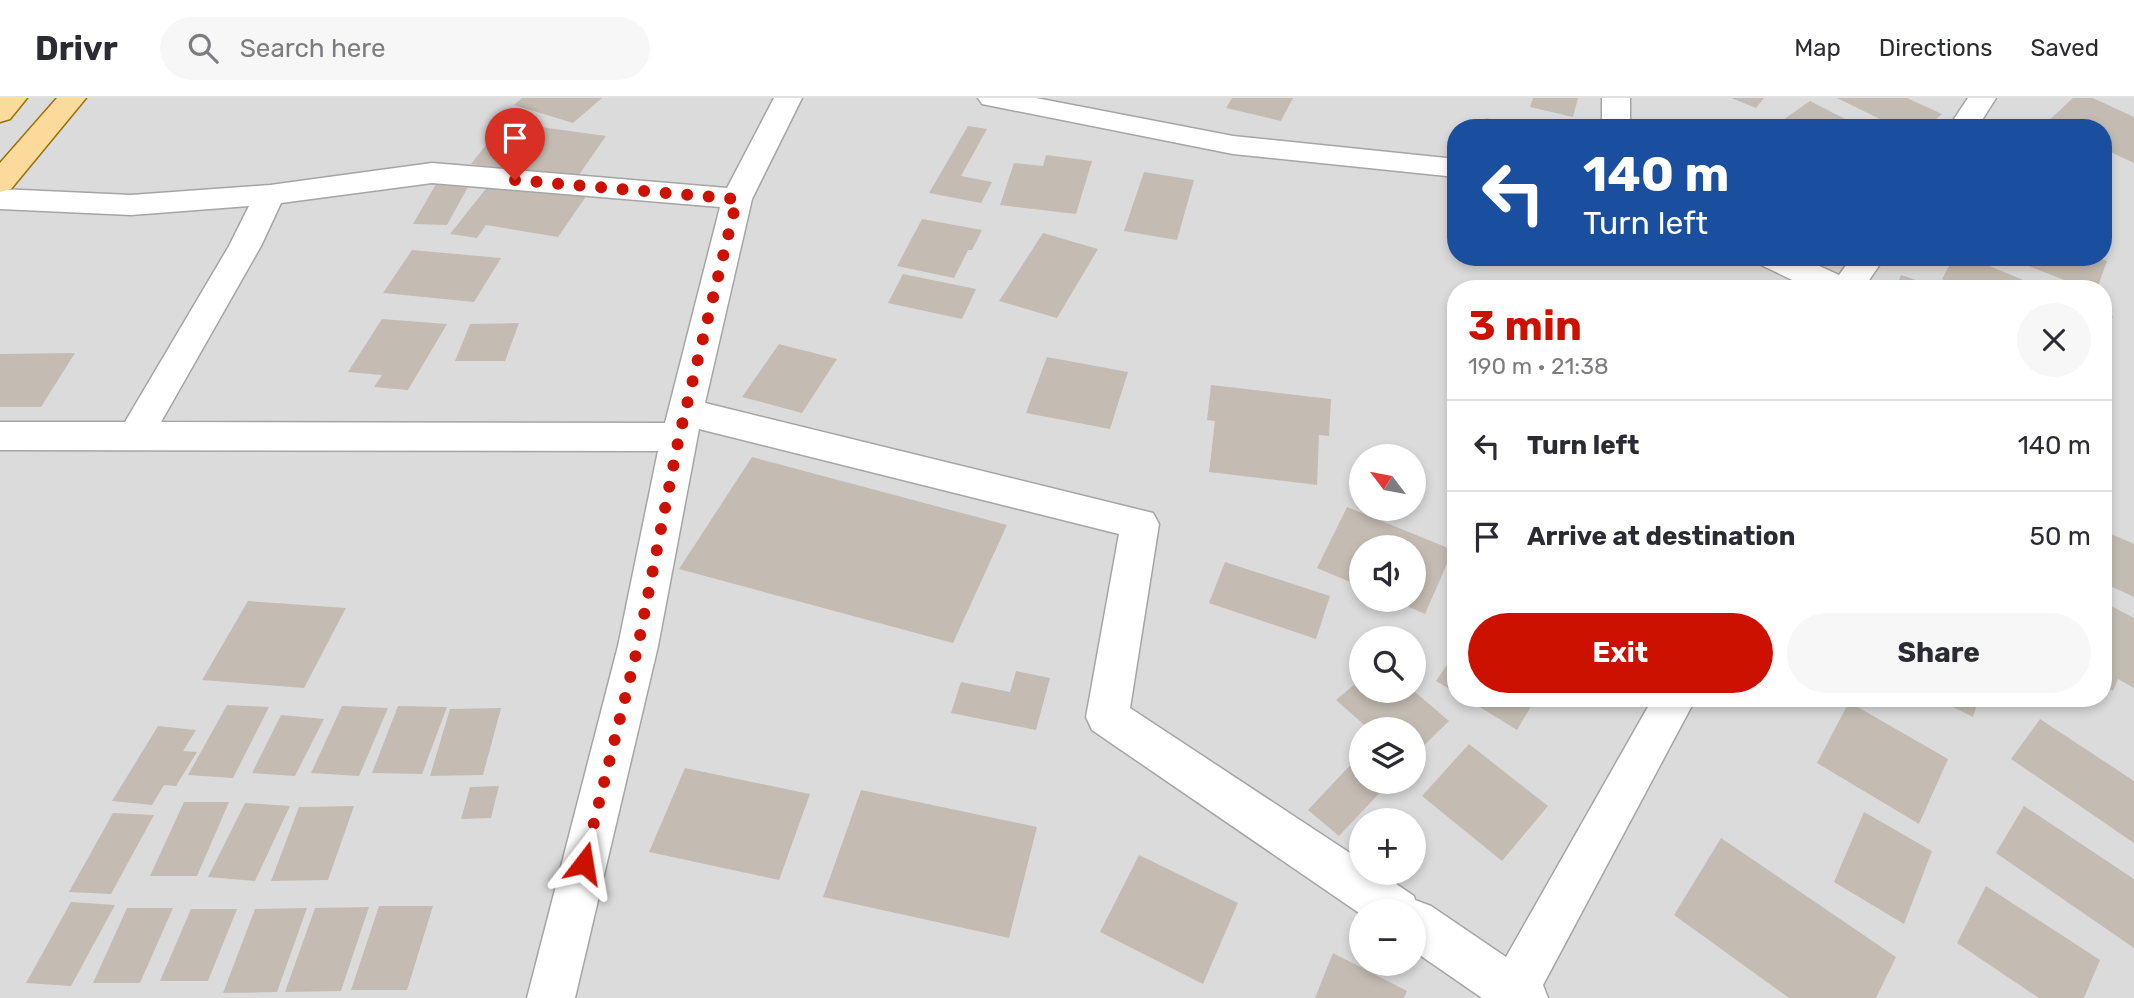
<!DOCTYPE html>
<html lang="en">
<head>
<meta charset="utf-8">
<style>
	body { margin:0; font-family:Rubik,sans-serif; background:#f7f7f7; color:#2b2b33; height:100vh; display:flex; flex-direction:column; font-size:26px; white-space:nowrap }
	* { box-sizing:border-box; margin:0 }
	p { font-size:23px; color:#7c7c81 }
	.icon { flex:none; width:38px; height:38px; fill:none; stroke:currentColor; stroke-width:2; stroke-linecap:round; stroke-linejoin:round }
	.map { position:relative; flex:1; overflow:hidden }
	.panel { position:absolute; left:1447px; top:182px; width:665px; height:427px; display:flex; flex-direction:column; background:#fff; border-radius:28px; box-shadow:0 4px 10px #0003 }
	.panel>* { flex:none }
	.hud { position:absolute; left:1447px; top:21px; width:665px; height:147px; border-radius:28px; box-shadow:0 4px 10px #0003; background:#1a4fa0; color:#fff; overflow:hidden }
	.needle { width:46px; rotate:302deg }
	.fabs { position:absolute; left:1349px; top:346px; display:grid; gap:14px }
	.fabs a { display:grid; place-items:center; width:77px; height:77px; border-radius:50%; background:#fff; box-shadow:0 4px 10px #0003; font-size:35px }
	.pin { position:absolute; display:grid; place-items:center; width:60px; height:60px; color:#fff; margin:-72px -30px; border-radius:50% 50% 50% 0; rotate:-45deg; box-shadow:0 0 7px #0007 }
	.pin .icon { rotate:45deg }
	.me { position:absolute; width:77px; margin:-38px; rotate:14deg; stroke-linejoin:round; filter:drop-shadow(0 0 5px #0008) }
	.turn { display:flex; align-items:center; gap:24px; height:147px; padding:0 21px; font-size:32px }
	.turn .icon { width:91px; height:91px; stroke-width:2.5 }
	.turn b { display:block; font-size:49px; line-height:60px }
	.round { display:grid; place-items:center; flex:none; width:74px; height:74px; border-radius:37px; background:#f7f7f7 }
	.headline { display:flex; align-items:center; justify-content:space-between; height:119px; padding:0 21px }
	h1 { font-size:42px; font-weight:700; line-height:52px; color:#c10 }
	.primary-button { display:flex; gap:14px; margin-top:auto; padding:14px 21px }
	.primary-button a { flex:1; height:80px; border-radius:42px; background:#c10; color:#fff; font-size:28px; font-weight:700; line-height:80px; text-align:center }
	.primary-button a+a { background:#f7f7f7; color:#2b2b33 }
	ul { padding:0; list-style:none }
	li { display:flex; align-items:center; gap:21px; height:91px; padding:0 21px; border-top:2px solid #e1e1e2 }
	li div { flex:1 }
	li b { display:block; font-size:26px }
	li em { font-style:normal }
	header { display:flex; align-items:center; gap:42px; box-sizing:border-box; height:98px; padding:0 35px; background:#fff; border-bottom:2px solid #e1e1e2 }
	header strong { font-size:33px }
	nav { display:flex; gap:38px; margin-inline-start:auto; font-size:24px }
	.search { width:490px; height:63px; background:#f7f7f7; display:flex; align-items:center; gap:18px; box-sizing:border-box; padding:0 24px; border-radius:38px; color:#7c7c81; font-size:26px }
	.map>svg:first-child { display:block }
	.residential { fill:#dcdbdb; fill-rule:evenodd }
	.building { fill:#c4bcb3 }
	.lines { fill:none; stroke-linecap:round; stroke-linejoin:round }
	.minor-casing { stroke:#a5a5a5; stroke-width:3 }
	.primary-casing { stroke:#987200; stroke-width:3 }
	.minor { fill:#fff; fill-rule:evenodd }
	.primary { fill:#fcda9c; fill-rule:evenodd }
	.route { stroke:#c10; stroke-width:12; stroke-dasharray:0 21.6 }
</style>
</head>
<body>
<header>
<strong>Drivr</strong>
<div class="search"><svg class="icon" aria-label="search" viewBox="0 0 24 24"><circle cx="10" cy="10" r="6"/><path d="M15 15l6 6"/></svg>Search here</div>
<nav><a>Map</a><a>Directions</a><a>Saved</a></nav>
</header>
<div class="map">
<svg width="2134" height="900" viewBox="0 0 2134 900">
	<rect width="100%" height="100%" fill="#efece4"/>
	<!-- residential -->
	<path class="residential" d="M0 0H2134V900H0ZM1456 30H2104V159H1456ZM1456 191H2104V600H1456ZM1362 359H1414V411H1362ZM1362 450H1414V502H1362ZM1362 541H1414V593H1362ZM1362 632H1414V684H1362ZM1362 723H1414V775H1362ZM1362 814H1414V866H1362Z"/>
	<!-- building -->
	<g class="building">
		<path d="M522 0H602L573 25 514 7Z"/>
		<path d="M1232 0H1293L1281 23 1226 10Z"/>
		<path d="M1533 0H1578L1573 19 1530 9Z"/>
		<path d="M1731 0H1764L1756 10Z"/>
		<path d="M1837 0H1907L1942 16 1926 30H1898Z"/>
		<path d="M2073 0H2093L2134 19V65L2104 51V30H2057L2046 25Z"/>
		<path d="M1810 3 1863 30H1791L1780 24Z"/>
		<path d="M1486 20 1522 29V30H1482Z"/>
		<path d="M504 24 606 38 576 81 471 66Z"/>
		<path d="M968 28 987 31 961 78 992 84 981 105 929 95Z"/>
		<path d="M1046 57 1092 63 1076 116 1000 107 1014 65 1043 68Z"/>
		<path d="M1144 74 1194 82 1177 142 1124 133Z"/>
		<path d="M492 83 587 97 558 139 486 127 477 140 450 136Z"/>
		<path d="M436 86 469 87 447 127 413 126Z"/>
		<path d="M922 121 982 132 972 152H968L954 180 897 168Z"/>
		<path d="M1043 135 1098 151 1057 220 999 203Z"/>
		<path d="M412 152 501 160 474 204 383 195Z"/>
		<path d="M1954 159H1968L2045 191H1964L1942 181Z"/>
		<path d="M2006 159H2097L2107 163 2097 191H2087Z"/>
		<path d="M903 176 976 191 962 221 888 205Z"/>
		<path d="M1901 177 1939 190V191H1896Z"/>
		<path d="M2104 215 2113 218 2104 239Z"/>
		<path d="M382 221 447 226 408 292 374 289 382 277 348 274Z"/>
		<path d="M519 225 505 263H455L470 226Z"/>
		<path d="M779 246 837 261 802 315 742 299Z"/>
		<path d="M75 255 41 309H0V256Z"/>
		<path d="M1047 259 1128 274 1110 331 1026 315Z"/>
		<path d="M1211 287 1331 301 1329 338 1319 337 1317 387 1209 374 1215 323 1207 322Z"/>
		<path d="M752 359 1007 427 953 545 679 471Z"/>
		<path d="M1347 409 1453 452 1425 516 1393 502H1414V450H1362V489L1317 470Z"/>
		<path d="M2104 433 2134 446V499L2104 485Z"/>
		<path d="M1225 464 1330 498 1316 541 1209 505Z"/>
		<path d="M248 503 346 510 304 590 202 582Z"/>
		<path d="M2104 504 2134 520V590L2118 581 2113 593 2104 588Z"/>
		<path d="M1456 553V595L1436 583Z"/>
		<path d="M1016 573 1050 580 1036 632 951 615 961 584 1010 594Z"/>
		<path d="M1362 580V593H1414L1449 623 1414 657V632H1370L1336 602Z"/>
		<path d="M1465 600H1536L1517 632Z"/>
		<path d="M1935 600H1979L1973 619Z"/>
		<path d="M1849 604 1948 661 1919 726 1817 665Z"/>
		<path d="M227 607 269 609 233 680 188 677Z"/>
		<path d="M342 608 388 610 359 678 311 675Z"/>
		<path d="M398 608 447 609 422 676 372 675Z"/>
		<path d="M501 610 483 677 430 678 450 611Z"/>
		<path d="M281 617 324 621 295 678 252 675Z"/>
		<path d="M2040 621 2134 683V745L2011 661Z"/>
		<path d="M158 628 196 632 183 653 197 654 176 688 164 687 152 707 112 703Z"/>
		<path d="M1469 646 1548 708 1502 763 1422 698Z"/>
		<path d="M1356 661 1362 666V684L1387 687 1339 738 1308 712Z"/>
		<path d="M685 670 810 696 779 782 649 754Z"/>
		<path d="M499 688 491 720 461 721 470 689Z"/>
		<path d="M861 692 1037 729 1009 840 823 799Z"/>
		<path d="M184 704H229L197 778H150Z"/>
		<path d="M245 705 290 708 255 783 208 779Z"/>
		<path d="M354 708 328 782 271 783 299 709Z"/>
		<path d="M2024 708 2134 781V850L1996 755Z"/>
		<path d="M1864 714 1932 753 1904 826 1834 784Z"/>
		<path d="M113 715 154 717 111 796 69 794Z"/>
		<path d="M1721 740 1896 859 1876 900H1789L1674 817Z"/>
		<path d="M1139 757 1238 805 1203 886 1100 834Z"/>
		<path d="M1986 788 2100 862 2084 900H2039L1957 845Z"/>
		<path d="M71 804 115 807 71 888 26 885Z"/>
		<path d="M379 808H433L407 892H351Z"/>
		<path d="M369 809 341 893 285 894 315 810Z"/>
		<path d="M127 810H173L140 885H93Z"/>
		<path d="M307 810 277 894 223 895 255 811Z"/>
		<path d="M191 811H237L208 883H160Z"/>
		<path d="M1333 855 1407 893 1404 900H1315Z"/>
	</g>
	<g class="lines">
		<!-- minor casing -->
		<g class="minor-casing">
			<g id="minor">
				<path d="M774 0H802L752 101 705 305 1153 415 1159 426 1130 610 1362 763V775H1380L1414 798 1415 802 1431 808 1506 859 1653 600H1696L1543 887 1548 900H1482L1414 853V814H1362V817L1092 632 1086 619 1119 436 699 331 658 548 575 900H527L618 548 658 353 0 352V324H125L229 148 249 108 131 117 0 111V91L131 97 270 87 432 65 727 90ZM432 85 720 109 665 325 161 324 261 148 281 105Z"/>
				<path d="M978 0H1036L1233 38 1456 61V79L1233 56 992 8 982 6Z"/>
				<rect x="1602" y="0" width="28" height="30"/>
				<path d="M1968 0H1996L1977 30H1948Z"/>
				<path d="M1756 159H1800L1839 177 1852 159H1885L1863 191H1811L1761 167Z"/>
			</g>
		</g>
		<!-- primary casing -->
		<g class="primary-casing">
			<g id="primary">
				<path d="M0 0H27L10 21 0 24Z"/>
				<path d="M57 0H86L11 91 0 94V65Z"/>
			</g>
		</g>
		<!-- minor -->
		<use href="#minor" class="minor"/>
		<!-- primary -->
		<use href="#primary" class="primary"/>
	</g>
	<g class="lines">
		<!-- route -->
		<path class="route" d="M515 82 737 101 679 339 638 548 584 765"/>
	</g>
</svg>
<div class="fabs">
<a><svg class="needle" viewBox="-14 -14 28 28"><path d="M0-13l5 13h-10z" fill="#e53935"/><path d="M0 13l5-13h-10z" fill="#7c7c81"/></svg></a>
<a><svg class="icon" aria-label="sound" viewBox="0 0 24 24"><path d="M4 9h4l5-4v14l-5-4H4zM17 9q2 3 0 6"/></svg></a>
<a><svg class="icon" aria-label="search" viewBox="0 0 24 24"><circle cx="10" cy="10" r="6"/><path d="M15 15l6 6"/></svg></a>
<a><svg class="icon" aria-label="layers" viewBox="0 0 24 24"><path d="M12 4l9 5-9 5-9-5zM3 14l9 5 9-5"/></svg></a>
<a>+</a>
<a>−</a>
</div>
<div class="pin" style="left:515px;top:82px;background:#d93025"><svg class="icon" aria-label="arrive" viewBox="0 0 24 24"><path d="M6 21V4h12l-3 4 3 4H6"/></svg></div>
<svg class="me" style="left:584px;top:765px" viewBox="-20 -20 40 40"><path d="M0-17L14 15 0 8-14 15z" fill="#c10" stroke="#fff" stroke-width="4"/></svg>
<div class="hud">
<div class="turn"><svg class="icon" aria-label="left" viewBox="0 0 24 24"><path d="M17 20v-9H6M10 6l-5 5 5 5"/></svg><div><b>140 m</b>Turn left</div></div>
</div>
<section class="panel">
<div class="headline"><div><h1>3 min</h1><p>190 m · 21:38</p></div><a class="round"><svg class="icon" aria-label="close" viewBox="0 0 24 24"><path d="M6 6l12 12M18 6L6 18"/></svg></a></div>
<ul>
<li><svg class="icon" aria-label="left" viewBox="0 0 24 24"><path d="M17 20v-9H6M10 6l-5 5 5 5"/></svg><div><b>Turn left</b></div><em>140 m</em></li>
<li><svg class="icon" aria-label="arrive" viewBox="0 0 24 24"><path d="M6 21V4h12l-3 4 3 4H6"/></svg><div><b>Arrive at destination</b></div><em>50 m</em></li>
</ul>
<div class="primary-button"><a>Exit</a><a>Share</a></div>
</section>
</div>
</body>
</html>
